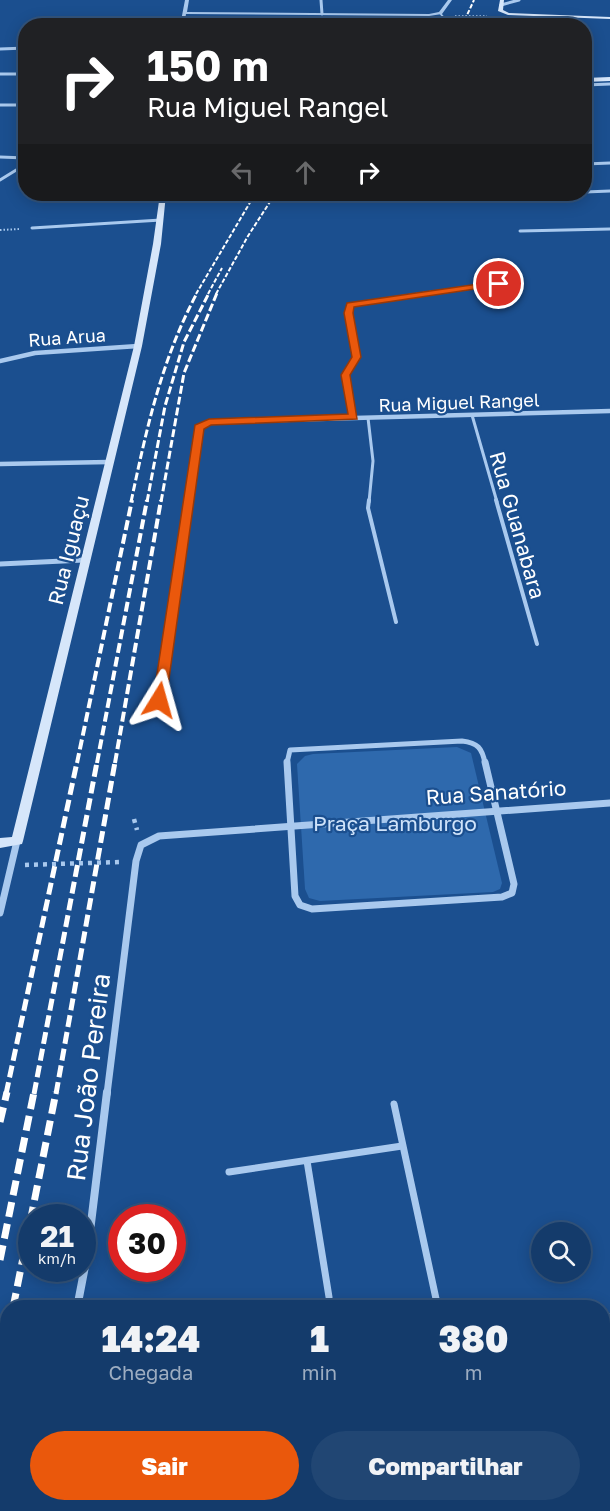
<!DOCTYPE html>
<html lang="pt">
<head>
<meta charset="utf-8">
<style>
	body { margin:0; font-family:"Golos Text",sans-serif; background:#214673; color:#f1f3f6; height:100vh; display:flex; flex-direction:column; font-size:22px; white-space:nowrap }
	* { box-sizing:border-box; margin:0 }
	p { font-size:20px; color:#9dadc1 }
	.icon { flex:none; width:33px; height:33px; fill:none; stroke:currentColor; stroke-width:2; stroke-linecap:round; stroke-linejoin:round }
	.map { position:relative; flex:1; overflow:hidden }
	.details { position:absolute; left:0px; top:1300px; width:610px; height:212px; display:flex; flex-direction:column; background:#143b6b; border-radius:24px 24px 0 0; box-shadow:0 3px 15px #0003,0 0 0 2px #33557e }
	.details>* { flex:none }
	.guide { position:absolute; left:18px; top:18px; width:574px; height:183px; border-radius:24px; box-shadow:0 3px 15px #0003,0 0 0 2px #33557e; background:#202124; color:#fff; overflow:hidden }
	.controls { position:absolute; left:531px; top:1222px; display:grid; gap:12px }
	.controls a { display:grid; place-items:center; width:60px; height:60px; border-radius:50%; background:#143b6b; box-shadow:0 3px 15px #0003,0 0 0 2px #33557e; font-size:30px }
	.speed { position:absolute; left:18px; top:1204px; display:flex; gap:12px; font-size:30px; font-weight:700; text-align:center }
	.speed>* { display:grid; place-content:center; width:78px; height:78px; border-radius:50%; background:#143b6b; box-shadow:0 3px 15px #0003,0 0 0 2px #33557e; line-height:1 }
	.speed small { font-size:15px; font-weight:400 }
	.speed .limit { border:9px solid #d22; background:#fff; color:#111 }
	.pin { position:absolute; display:grid; place-items:center; width:51px; height:51px; color:#fff; margin:-26px; border:3px solid #fff; border-radius:50%; box-shadow:0 2px 6px #0007 }
	.me { position:absolute; width:66px; margin:-33px; rotate:8deg; stroke-linejoin:round; filter:drop-shadow(0 0 4px #0008) }
	.turn { display:flex; align-items:center; gap:21px; height:126px; padding:0 30px; font-size:27px }
	.turn .icon { width:78px; height:78px; stroke-width:2.5 }
	.turn b { display:block; font-size:42px; line-height:51px }
	.lanes { display:flex; align-items:center; height:57px; padding:0 30px; background:#0003; justify-content:center; gap:30px; direction:ltr }
	.lanes .off { opacity:.35 }
	.eta { display:flex; justify-content:space-evenly; align-items:center; height:102px; text-align:center }
	.eta b { font-size:36px; font-weight:800; line-height:42px }
	.action { display:flex; gap:12px; margin-top:auto; padding:12px 30px }
	.action a { flex:1; height:69px; border-radius:36px; background:#ea580c; color:#fff; font-size:24px; font-weight:800; line-height:69px; text-align:center }
	.action a+a { background:#214673; color:#f1f3f6 }
	.map>svg:first-child { display:block }
	.green { fill:#2e69ad }
	.lines { fill:none; stroke-linecap:round; stroke-linejoin:round }
	.path-far2 { stroke:#a9c9ee; stroke-width:1.5; stroke-dasharray:1.5 2; stroke-linecap:butt }
	.path-far1 { stroke:#a9c9ee; stroke-width:2; stroke-dasharray:1.5 2; stroke-linecap:butt }
	.path { stroke:#a9c9ee; stroke-width:4.5; stroke-dasharray:4 5; stroke-linecap:butt }
	.service-far3 { stroke:#a9c9ee; stroke-width:2 }
	.service-far2 { stroke:#a9c9ee; stroke-width:3 }
	.service-far1 { stroke:#a9c9ee; stroke-width:4 }
	.service { stroke:#a9c9ee; stroke-width:7 }
	.minor-far4 { stroke:#a9c9ee; stroke-width:3 }
	.minor-far3 { stroke:#a9c9ee; stroke-width:4.5 }
	.minor-far2 { stroke:#a9c9ee; stroke-width:5 }
	.minor-far1 { stroke:#a9c9ee; stroke-width:7 }
	.minor { stroke:#a9c9ee; stroke-width:8 }
	.tertiary { fill:#a9c9ee; fill-rule:evenodd }
	.secondary { fill:#d6e6fa; fill-rule:evenodd }
	.rail-far4 { stroke:#fff; stroke-width:2; stroke-dasharray:4.5 2; stroke-linecap:butt }
	.rail-far3 { stroke:#fff; stroke-width:3; stroke-dasharray:8 3; stroke-linecap:butt }
	.rail-far2 { stroke:#fff; stroke-width:4; stroke-dasharray:10 4; stroke-linecap:butt }
	.rail-far1 { stroke:#fff; stroke-width:5; stroke-dasharray:12 5; stroke-linecap:butt }
	.rail { stroke:#fff; stroke-width:7; stroke-dasharray:15 7; stroke-linecap:butt }
	.route { fill:#ea580c; stroke:#983908; stroke-width:1.5 }
	.labels { text-anchor:middle; dominant-baseline:central; stroke-width:4.5; stroke-linejoin:round; paint-order:stroke }
	.far-street-label { font-size:18px; fill:#fff; stroke:#1b4f8f }
	.street-label { font-size:21px; fill:#fff; stroke:#1b4f8f }
	.park-label { font-size:21px; fill:#cfe3fa; stroke:#1b4f8f }
	.near-street-label { font-size:26px; fill:#fff; stroke:#1b4f8f }
</style>
</head>
<body>
<div class="map">
<svg width="610" height="1511" viewBox="0 0 610 1511">
	<rect width="100%" height="100%" fill="#1b4f8f"/>
	<!-- green -->
	<path class="green" d="M457 747 471 753 502 883 500 889 493 892 320 901 309 898 305 889 297 764 305 756 313 754Z"/>
	<g class="lines">
		<!-- path-far2 -->
		<path class="path-far2" d="M455 16H487"/>
		<!-- path-far1 -->
		<path class="path-far1" d="M0 230 20 229"/>
		<!-- path -->
		<g class="path">
			<path d="M134 819 137 830"/>
			<path d="M25 865 120 862"/>
		</g>
		<!-- service-far3 -->
		<path class="service-far3" d="M440 13 444 18 440 26"/>
		<!-- service-far2 -->
		<g class="service-far2">
			<path d="M472 415 497 502"/>
			<path d="M368 418 373 461 369 502"/>
		</g>
		<!-- service-far1 -->
		<g class="service-far1">
			<path d="M369 500 368 508 396 622"/>
			<path d="M496 500 537 644"/>
		</g>
		<!-- service -->
		<g class="service">
			<path d="M394 1104 438 1308"/>
			<path d="M307 1161 329 1297"/>
			<path d="M229 1172 402 1146"/>
			<path d="M603 1318 610 1317"/>
			<path d="M483 1504 484 1511"/>
		</g>
		<!-- minor-far4 -->
		<g class="minor-far4">
			<path d="M321 0 322 14"/>
			<path d="M501 5 519 0"/>
			<path d="M0 49 26 48"/>
			<path d="M0 74H26"/>
			<path d="M585 85 610 84"/>
			<path d="M0 105H26"/>
			<path d="M0 157 26 158"/>
			<path d="M585 164 610 163"/>
			<path d="M0 180 26 164"/>
			<path d="M585 192 610 191"/>
			<path d="M505 195 541 194"/>
			<path d="M32 228 161 220"/>
			<path d="M520 231 610 229"/>
			<path d="M421 294 499 283"/>
		</g>
		<!-- minor-far3 -->
		<g class="minor-far3">
			<path d="M0 361 35 353 138 346"/>
			<path d="M353 417 346 375 356 357 348 313 350 305 431 293"/>
			<path d="M0 464 109 462"/>
			<path d="M189 502 201 425 209 422 610 411"/>
		</g>
		<!-- minor-far2 -->
		<g class="minor-far2">
			<path d="M0 564 84 560"/>
			<path d="M159 700 190 500"/>
			<path d="M287 763 290 750 462 741C478 743 482 748 485 763"/>
		</g>
		<!-- minor-far1 -->
		<g class="minor-far1">
			<path d="M287 762 295 896 300 905 312 909 502 897 512 893 514 884 485 762"/>
			<path d="M0 913 17 841"/>
			<path d="M107 1094 136 861 141 845 159 836 610 803"/>
		</g>
		<!-- minor -->
		<g class="minor">
			<path d="M77 1308 87 1256 107 1092"/>
			<path d="M36 1511 37 1504"/>
		</g>
		<!-- tertiary -->
		<path class="tertiary" d="M185 0H189L187 12 429 14 439 12 448 0H452L442 14 429 16 186 14 184 26H180Z"/>
		<!-- secondary -->
		<g class="secondary">
			<path d="M500 0H504L503 10 509 13 610 17V19L508 15 498 11Z"/>
			<path d="M610 77V81L585 82V78Z"/>
			<path d="M160 194H166L161 244 142 346 23 841 22 844 0 848V838L12 837 134 346 153 244Z"/>
		</g>
		<!-- rail-far4 -->
		<g class="rail-far4">
			<path d="M462 26 474 0"/>
			<path d="M196 294 255 194"/>
			<path d="M208 294 222 268"/>
			<path d="M216 294 248 236 275 194"/>
		</g>
		<!-- rail-far3 -->
		<g class="rail-far3">
			<path d="M131 502C147 427 161 361 197 293"/>
			<path d="M147 502 165 406 184 342 209 293"/>
			<path d="M161 502 184 373 217 293"/>
		</g>
		<!-- rail-far2 -->
		<g class="rail-far2">
			<path d="M77 763 132 500"/>
			<path d="M97 763 147 500"/>
			<path d="M115 763 161 500"/>
		</g>
		<!-- rail-far1 -->
		<g class="rail-far1">
			<path d="M6 1094 77 762"/>
			<path d="M34 1094 97 762"/>
			<path d="M56 1094 115 762"/>
		</g>
		<!-- rail -->
		<g class="rail">
			<path d="M0 1122 7 1092"/>
			<path d="M0 1260 34 1092"/>
			<path d="M13 1308 56 1092"/>
			<path d="M0 1365 8 1333"/>
		</g>
	</g>
	<!-- route -->
	<path class="route" d="M499 281 502 285 354 307 353 313 361 357 350 375 357 419 211 425 204 429 166 700 159 704 155 703 153 700 195 425 209 419 348 414 341 375 352 357 344 313 347 303Z"/>
	<g class="labels">
		<!-- far-street labels -->
		<g class="far-street-label">
			<text transform="translate(67 337) rotate(-4)">Rua Arua</text>
			<text transform="translate(459 402) rotate(-2)">Rua Miguel Rangel</text>
		</g>
		<!-- street labels -->
		<g class="street-label">
			<text transform="translate(518 525) rotate(74)">Rua Guanabara</text>
			<text transform="translate(68 550) rotate(-76)">Rua Iguaçu</text>
			<text transform="translate(496 792) rotate(-4)">Rua Sanatório</text>
		</g>
		<!-- park labels -->
		<g class="park-label">
			<text x="395" y="823">Praça Lamburgo</text>
		</g>
		<!-- near-street labels -->
		<g class="near-street-label">
			<text transform="translate(88 1077) rotate(-83)">Rua João Pereira</text>
		</g>
	</g>
</svg>
<div class="controls">
<a><svg class="icon" aria-label="search" viewBox="0 0 24 24"><circle cx="10" cy="10" r="6"/><path d="M15 15l6 6"/></svg></a>
</div>
<div class="speed"><div>21<small>km/h</small></div><div class="limit">30</div></div>
<div class="pin" style="left:499px;top:284px;background:#d93025"><svg class="icon" aria-label="arrive" viewBox="0 0 24 24"><path d="M6 21V4h12l-3 4 3 4H6"/></svg></div>
<svg class="me" style="left:159px;top:700px" viewBox="-20 -20 40 40"><path d="M0-17L14 15 0 8-14 15z" fill="#ea580c" stroke="#fff" stroke-width="4"/></svg>
<div class="guide">
<div class="turn"><svg class="icon" aria-label="right" viewBox="0 0 24 24"><path d="M7 20v-9h11M14 6l5 5-5 5"/></svg><div><b>150 m</b>Rua Miguel Rangel</div></div>
<div class="lanes"><svg class="icon off" aria-label="left" viewBox="0 0 24 24"><path d="M17 20v-9H6M10 6l-5 5 5 5"/></svg><svg class="icon off" aria-label="ahead" viewBox="0 0 24 24"><path d="M12 20V5M6 11l6-6 6 6"/></svg><svg class="icon" aria-label="right" viewBox="0 0 24 24"><path d="M7 20v-9h11M14 6l5 5-5 5"/></svg></div>
</div>
<section class="details">
<div class="eta">
<div><b>14:24</b><p>Chegada</p></div>
<div><b>1</b><p>min</p></div>
<div><b>380</b><p>m</p></div>
</div>
<div class="action"><a>Sair</a><a>Compartilhar</a></div>
</section>
</div>
</body>
</html>
